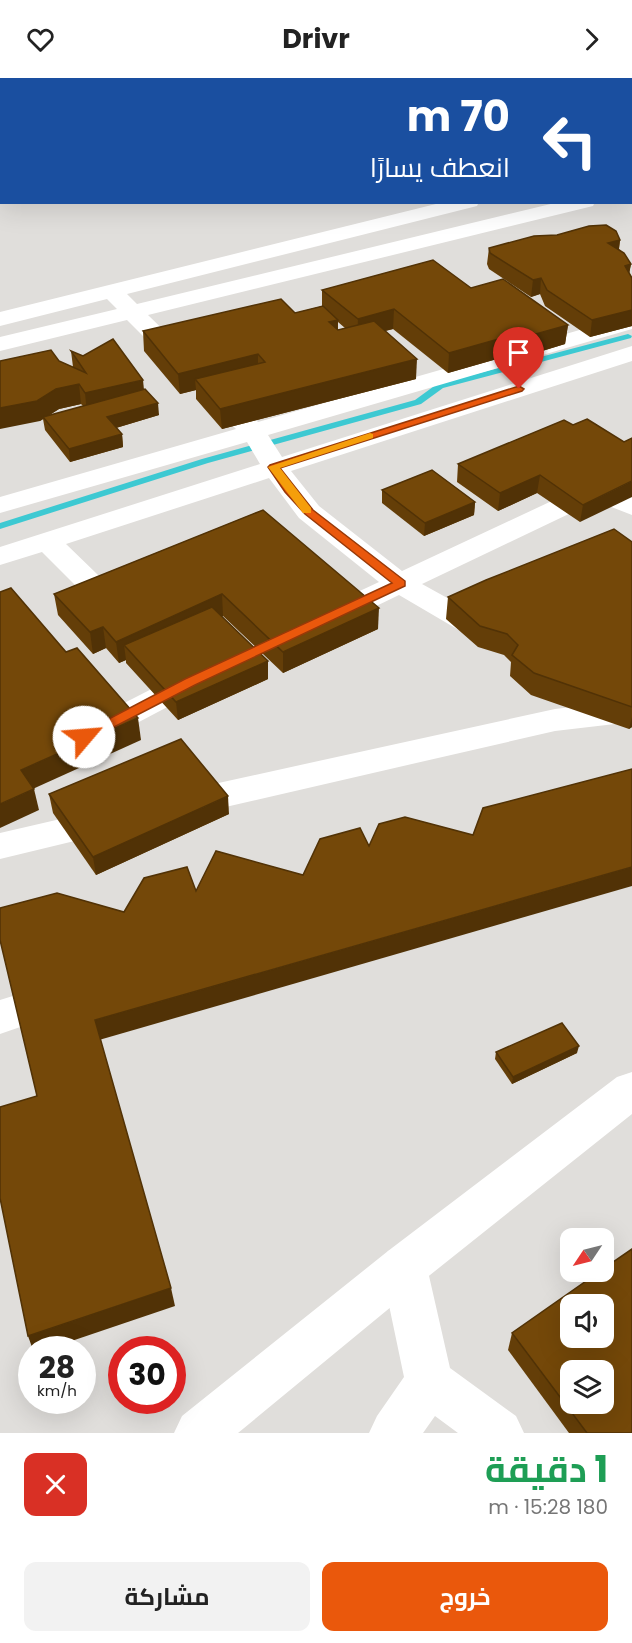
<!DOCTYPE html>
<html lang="ar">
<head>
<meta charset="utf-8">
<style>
	body { margin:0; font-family:Poppins,Cairo,sans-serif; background:#f2f2f2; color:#222; direction:rtl; height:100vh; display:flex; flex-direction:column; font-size:22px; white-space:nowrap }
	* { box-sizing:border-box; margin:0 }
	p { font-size:20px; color:#767676 }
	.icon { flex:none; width:33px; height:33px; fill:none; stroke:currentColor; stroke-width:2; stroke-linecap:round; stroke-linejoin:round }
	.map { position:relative; height:1355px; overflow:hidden; direction:ltr }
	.drawer { display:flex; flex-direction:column; background:#fff; flex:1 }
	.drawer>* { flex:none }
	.banner { position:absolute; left:0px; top:0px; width:633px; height:126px; box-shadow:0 6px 24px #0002; direction:rtl; background:#1a4fa0; color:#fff; overflow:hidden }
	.needle { width:39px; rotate:235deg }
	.controls { position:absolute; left:560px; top:1150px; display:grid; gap:12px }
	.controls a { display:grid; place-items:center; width:54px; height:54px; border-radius:12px; background:#fff; box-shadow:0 6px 24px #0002; font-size:30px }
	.speed { position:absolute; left:18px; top:1258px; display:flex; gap:12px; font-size:30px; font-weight:700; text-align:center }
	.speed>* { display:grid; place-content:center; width:78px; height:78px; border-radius:50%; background:#fff; box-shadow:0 6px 24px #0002; line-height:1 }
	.speed small { font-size:15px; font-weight:400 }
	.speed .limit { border:9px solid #d22; background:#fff; color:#111 }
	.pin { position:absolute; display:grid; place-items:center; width:51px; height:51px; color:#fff; margin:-62px -26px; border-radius:50% 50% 50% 0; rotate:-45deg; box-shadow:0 0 6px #0007 }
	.pin .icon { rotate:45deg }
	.me { position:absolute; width:66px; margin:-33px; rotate:63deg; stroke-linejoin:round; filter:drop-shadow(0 0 4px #0008) }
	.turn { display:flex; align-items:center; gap:21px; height:126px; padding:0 24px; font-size:27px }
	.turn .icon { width:78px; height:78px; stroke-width:2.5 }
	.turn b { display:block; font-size:42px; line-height:51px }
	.round { display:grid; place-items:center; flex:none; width:63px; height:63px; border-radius:12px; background:#f2f2f2 }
	.summary { display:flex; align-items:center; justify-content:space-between; height:102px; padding:0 24px }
	h1 { font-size:36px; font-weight:700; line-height:45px; color:#1e9e55 }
	.primary-button { display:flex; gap:12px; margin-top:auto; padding:12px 24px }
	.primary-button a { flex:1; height:69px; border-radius:12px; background:#ea580c; color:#fff; font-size:24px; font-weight:700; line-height:69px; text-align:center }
	.primary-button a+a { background:#f2f2f2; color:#222 }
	header { display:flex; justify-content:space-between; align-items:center; height:78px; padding:0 24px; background:#fff; font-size:27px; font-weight:700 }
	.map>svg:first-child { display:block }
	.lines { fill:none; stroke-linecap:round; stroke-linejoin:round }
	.stream { fill:#3dc9d2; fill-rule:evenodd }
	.minor { fill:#fff; fill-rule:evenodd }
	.primary { fill:#fff; fill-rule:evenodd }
	.wall { fill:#643e08; fill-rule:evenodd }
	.shaded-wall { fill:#513206 }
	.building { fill:#744809; stroke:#513206; stroke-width:1.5; fill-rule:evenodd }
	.route { fill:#ea580c; stroke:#983908; stroke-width:1.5 }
	.slow { fill:#f59e0b }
</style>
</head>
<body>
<header><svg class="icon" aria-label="forward" viewBox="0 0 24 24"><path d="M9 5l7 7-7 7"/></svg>Drivr<svg class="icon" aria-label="heart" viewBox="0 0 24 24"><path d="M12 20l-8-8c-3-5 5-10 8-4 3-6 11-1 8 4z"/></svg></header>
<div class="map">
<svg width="632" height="1355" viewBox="0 0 632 1355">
	<rect width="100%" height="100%" fill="#e0dedb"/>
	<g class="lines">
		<!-- stream -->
		<path class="stream" d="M628 256 632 258 631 260 443 310 421 326 208 385 0 451V445L202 381 415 322 437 306Z"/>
		<!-- minor -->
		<g class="minor">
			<path d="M632 112V125L631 124Z"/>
			<path d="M444 124H479L477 128 127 216 137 226 559 124H595L593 128 148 237 258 344 632 237V251L268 357 282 379 632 268V283L291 393 319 428 402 493 586 407 632 388V406L617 413 632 419V437L596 423 422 506 496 547 500 554 496 561 485 564 474 561 399 517 337 547 327 549 317 547 312 540 317 533 379 504 299 440 269 400 66 466 128 526 133 533 128 540 118 542 108 540 42 474 0 487V469L260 386 247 364 0 435V419L236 351 127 242 0 273V259L117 231 107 221 0 248V234Z"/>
			<path d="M198 590 209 593 214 600 209 607 103 663 92 666 81 663 76 655 81 647 187 593Z"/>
			<path d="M632 622V644L555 653 182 739 170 735 165 726 170 717 182 713 555 631Z"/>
			<path d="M108 730 120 734 125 743 120 752 0 781V755Z"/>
			<path d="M61 903 75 908 80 919 75 930 0 956V922Z"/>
			<path d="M404 1167 420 1173 427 1189 450 1290 516 1338 524 1355H458L435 1338 423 1355H369L377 1338 404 1299 381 1189 388 1173Z"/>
		</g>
		<!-- primary -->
		<path class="primary" d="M632 994V1036L420 1205 238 1355H174L182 1338 388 1173 617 999Z"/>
	</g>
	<!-- wall -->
	<g class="wall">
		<path d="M620 162 619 171 631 186 629 195 632 200V248L590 259 545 228 540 216 531 219 489 191 487 186 489 170Z"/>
		<path d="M471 210 568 247 565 266 516 281 511 277 448 295 393 251 385 253 416 301 222 351 196 321V312L180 316 144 273 143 253 295 235 322 228V212ZM338 244 345 250 338 252Z"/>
		<path d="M71 273 144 311 159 337 116 350 122 356 123 369 70 384 45 352 43 341 40 343 59 283 73 289ZM81 326 83 328 48 338 59 331Z"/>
		<path d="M573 347 624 364 580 444 537 415 498 433 457 404 458 386Z"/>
		<path d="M382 412 475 424 474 437 424 458 382 425Z"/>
		<path d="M263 432 378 551 283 595 223 538H222L268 601 178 642 126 585V582L119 585 106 570 93 576 58 537 54 516Z"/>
		<path d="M632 464V649L629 651 531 617 510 598 511 584 504 577 478 569 446 541 448 519Z"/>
		<path d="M49 716 229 736 96 797 53 735Z"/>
		<path d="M496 974 577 975 512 1006 495 981Z"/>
		<path d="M512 1255 632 1355H569L508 1272Z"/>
	</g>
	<!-- shaded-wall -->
	<g class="shaded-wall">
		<path d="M620 162 618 178 608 165Z"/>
		<path d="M631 186 628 202 625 188Z"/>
		<path d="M541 200 540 216 531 219 533 202Z"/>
		<path d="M394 231 393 251 357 260 358 241Z"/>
		<path d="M632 232V248L590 259 592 242Z"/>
		<path d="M338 242 337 261 329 244Z"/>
		<path d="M568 247 565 266 516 281 518 261Z"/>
		<path d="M513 257 511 277 448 295 449 275Z"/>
		<path d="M258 276V296L195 301 196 312 180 316 178 296Z"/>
		<path d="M417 281 416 301 222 351 220 331Z"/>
		<path d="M143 302 145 322 87 335 85 315Z"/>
		<path d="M79 306 81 326 59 331 40 343 0 351V330L56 311Z"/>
		<path d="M158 325 159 337 109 352 107 339Z"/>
		<path d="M122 356 123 369 70 384 69 371Z"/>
		<path d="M540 397 537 415 498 433 500 415Z"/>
		<path d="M632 403V419L580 444 583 427Z"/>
		<path d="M475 424 474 437 424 458 425 445Z"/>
		<path d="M222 516 223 538 134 578 124 567 126 582 119 585 116 564Z"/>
		<path d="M379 530 378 551 283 595V574Z"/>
		<path d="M103 549 106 570 93 576 90 554Z"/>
		<path d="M268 583V601L178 642 176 624Z"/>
		<path d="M632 639V649L629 651Z"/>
		<path d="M138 640 141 662 26 714 21 692Z"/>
		<path d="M34 711 39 732 0 750V726Z"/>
		<path d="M228 718 229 736 96 797 93 779Z"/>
		<path d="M632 789V808L99 962 95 942Z"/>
		<path d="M579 968 577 975 512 1006 513 999Z"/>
		<path d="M171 1210 175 1228 45 1272H33L28 1258Z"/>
	</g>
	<!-- building -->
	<g class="building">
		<path d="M606 147 616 153 620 162 608 165 624 175 631 186 625 188 632 200V232L592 242 547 212 541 200 533 202 490 175 489 170 534 158 557 157 589 148Z"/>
		<path d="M433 182 471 210 503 201 568 247 518 261 513 257 449 275 394 231 358 241 322 212Z"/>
		<path d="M281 221 295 235 323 228 338 242 329 244 338 252 374 243 417 281 220 331 195 301 265 284 258 276 178 296 143 253Z"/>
		<path d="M113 261 143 302 85 315 79 306 56 311 37 323 0 330V283L51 272 59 283 86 295 71 273 83 278Z"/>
		<path d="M145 311 158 325 107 339 122 356 69 371 43 339Z"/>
		<path d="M587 341 624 364 632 360V403L583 427 540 397 500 415 458 386 564 342 573 347Z"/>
		<path d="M432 392 475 424 425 445 382 412Z"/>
		<path d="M263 432 379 530 283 574 222 516 116 564 103 549 90 554 54 516Z"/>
		<path d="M614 451 632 464V629L534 595 512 577 518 567 507 556 480 548 448 519 486 502Z"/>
		<path d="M11 510 66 574 77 570 138 640 21 692 34 711 0 726V514Z"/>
		<path d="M212 529 268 583 176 624 124 567Z"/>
		<path d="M181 661 228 718 93 779 49 716Z"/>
		<path d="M632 691V789L95 942 171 1210 28 1258 0 1120V1029L37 1018 0 862V830L57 815 124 834 144 800 187 789 196 813 216 773 303 797 320 761 360 750 369 768 379 746 405 739 473 757 483 730Z"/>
		<path d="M562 945 579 968 513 999 496 974Z"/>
		<path d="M632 1171V1355H587L512 1255 599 1194H603V1191ZM570 1227H603V1260H570ZM570 1293H603V1326H570Z"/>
	</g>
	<!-- route -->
	<path class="route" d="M519 308 524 311 522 313 280 390 313 432 405 503V508L195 607 89 662H80L78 659 80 656 185 601 392 505 305 436 285 414 268 389 270 387Z"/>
	<!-- slow -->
	<path class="slow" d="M370 355 373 356V360L280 390 311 430V435H303L268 389Z"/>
</svg>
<div class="controls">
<a><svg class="needle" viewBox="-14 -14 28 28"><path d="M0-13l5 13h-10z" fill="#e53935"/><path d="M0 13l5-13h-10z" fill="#767676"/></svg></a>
<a><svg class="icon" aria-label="sound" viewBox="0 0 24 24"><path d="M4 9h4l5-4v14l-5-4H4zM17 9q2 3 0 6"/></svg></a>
<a><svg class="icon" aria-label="layers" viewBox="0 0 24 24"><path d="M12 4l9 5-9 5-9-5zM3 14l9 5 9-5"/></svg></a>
</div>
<div class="speed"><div>28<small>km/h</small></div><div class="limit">30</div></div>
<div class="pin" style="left:519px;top:311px;background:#d93025"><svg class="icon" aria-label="arrive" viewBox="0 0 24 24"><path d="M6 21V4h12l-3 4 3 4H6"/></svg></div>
<svg class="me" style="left:84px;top:659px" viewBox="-20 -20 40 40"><circle r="19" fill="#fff"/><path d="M0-13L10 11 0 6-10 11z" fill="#ea580c"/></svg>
<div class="banner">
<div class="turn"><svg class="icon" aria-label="left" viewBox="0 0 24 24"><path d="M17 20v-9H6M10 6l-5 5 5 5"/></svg><div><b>70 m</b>انعطف يسارًا</div></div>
</div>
</div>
<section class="drawer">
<div class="summary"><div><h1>1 دقيقة</h1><p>180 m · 15:28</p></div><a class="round" style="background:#d93025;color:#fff"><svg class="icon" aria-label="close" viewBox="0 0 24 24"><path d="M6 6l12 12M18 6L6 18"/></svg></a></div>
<div class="primary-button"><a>خروج</a><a>مشاركة</a></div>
</section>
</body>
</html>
